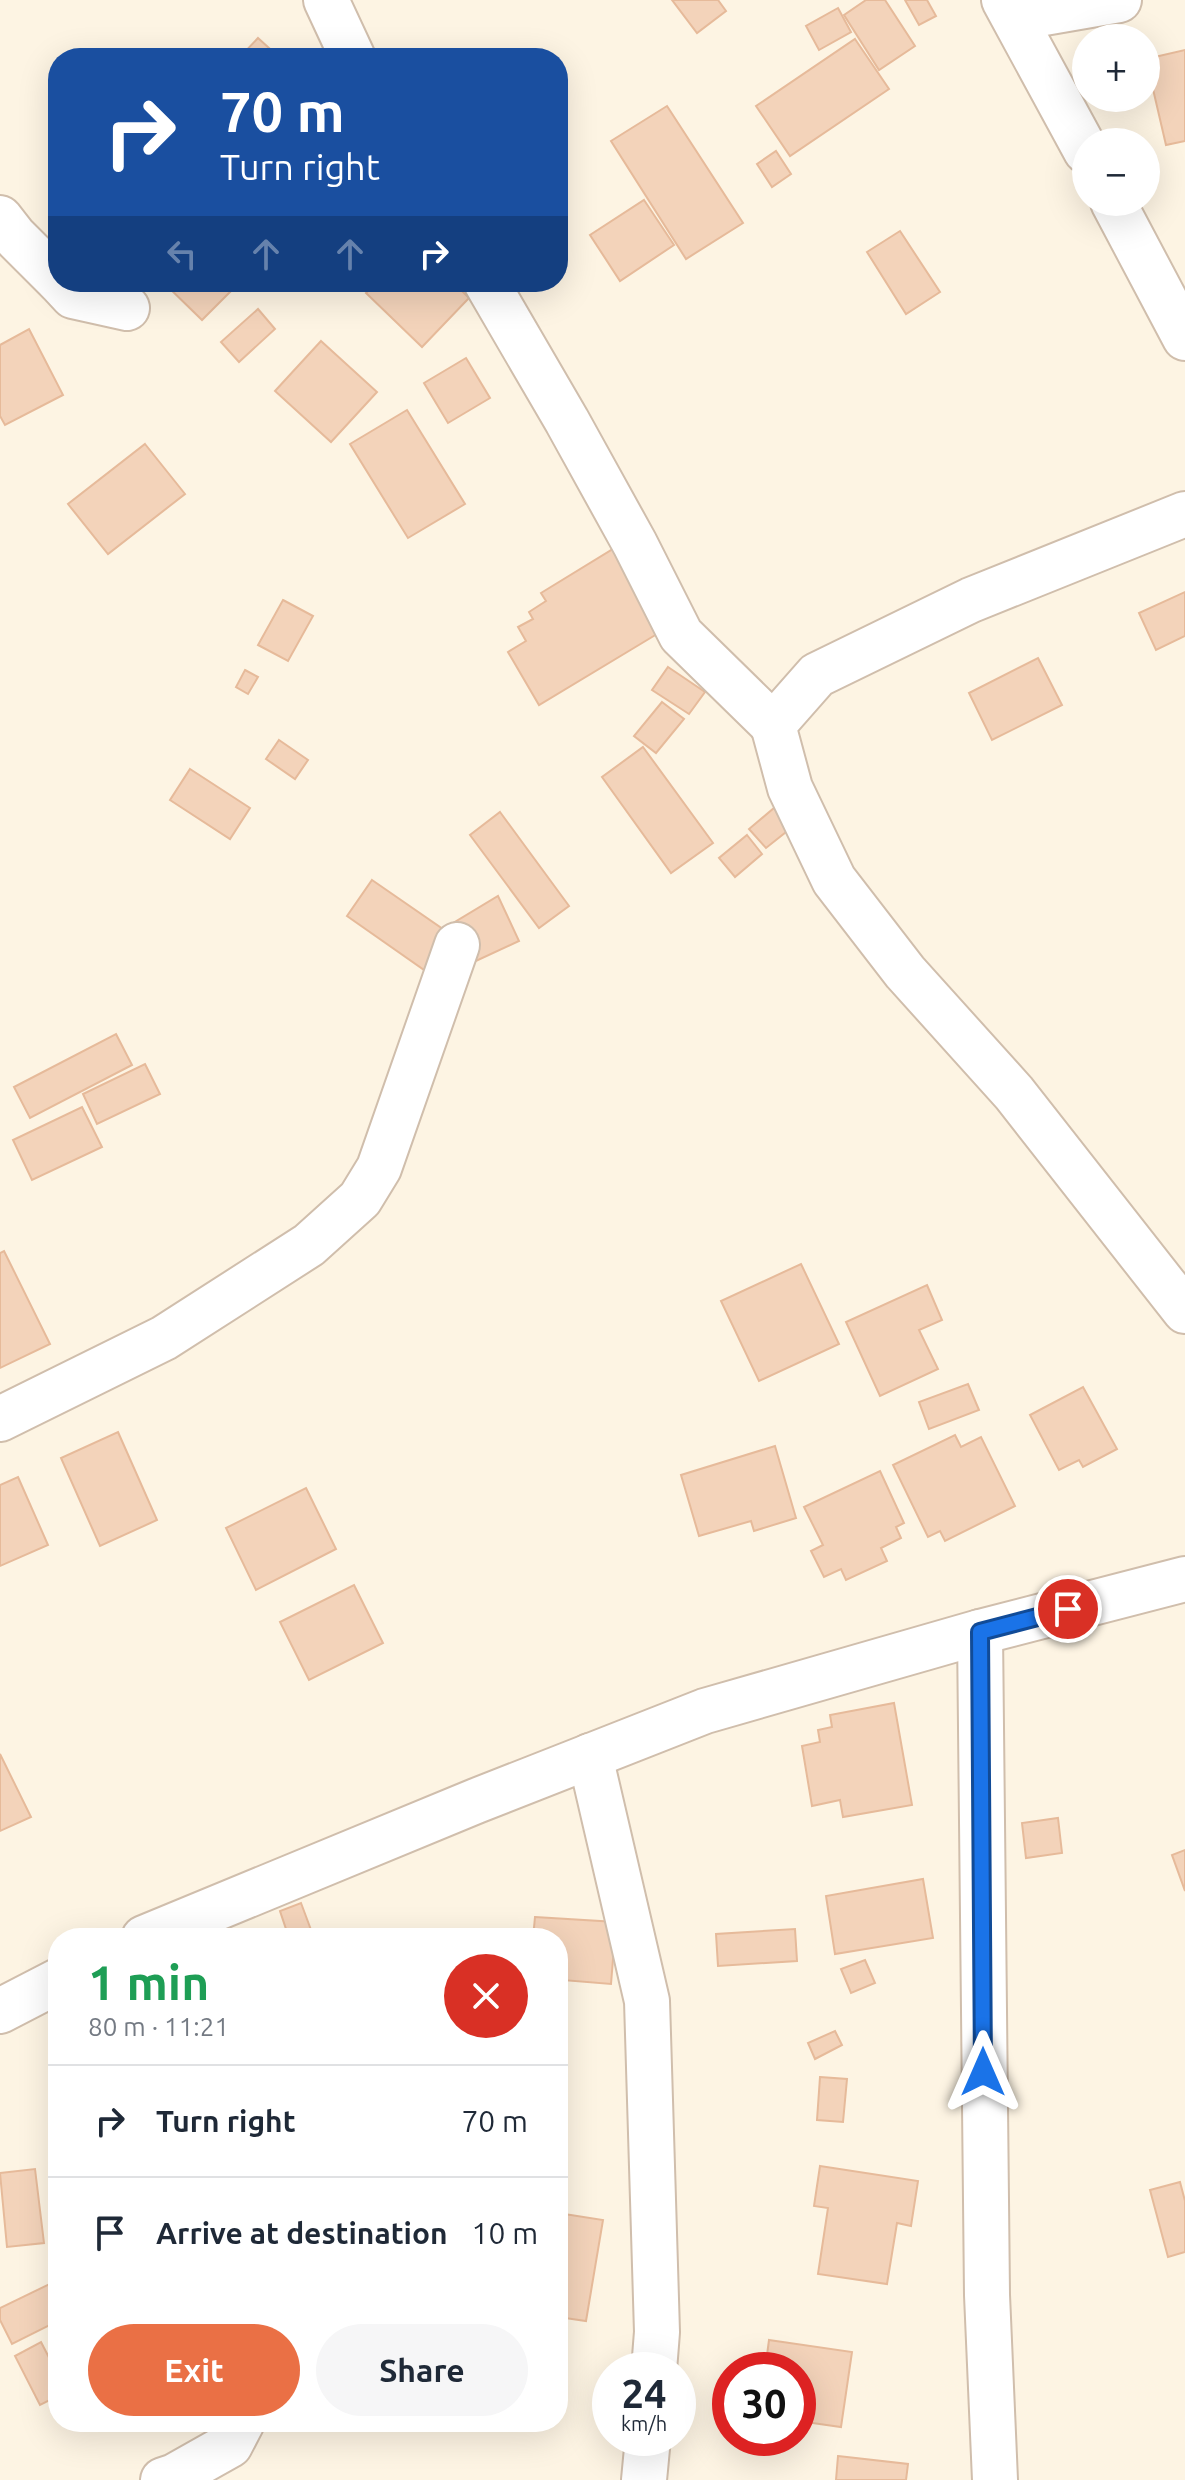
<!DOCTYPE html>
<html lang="en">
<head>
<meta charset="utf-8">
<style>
	body { margin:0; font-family:Ubuntu,sans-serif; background:#f6f6f7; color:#1f2937; height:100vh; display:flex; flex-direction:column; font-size:30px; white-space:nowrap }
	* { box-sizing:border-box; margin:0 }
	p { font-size:26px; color:#747a83 }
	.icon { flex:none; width:44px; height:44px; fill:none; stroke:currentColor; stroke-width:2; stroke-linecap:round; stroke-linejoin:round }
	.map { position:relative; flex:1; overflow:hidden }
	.panel { position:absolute; left:48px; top:1928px; width:520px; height:504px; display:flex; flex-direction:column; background:#fff; border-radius:32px; box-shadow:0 8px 32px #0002 }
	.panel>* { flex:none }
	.guide { position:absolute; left:48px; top:48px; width:520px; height:244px; border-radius:32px; box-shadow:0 8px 32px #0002; background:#1a4fa0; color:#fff; overflow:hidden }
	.buttons { position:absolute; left:1072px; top:24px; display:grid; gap:16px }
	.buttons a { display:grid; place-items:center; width:88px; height:88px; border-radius:50%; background:#fff; box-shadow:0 8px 32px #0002; font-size:40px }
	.speed { position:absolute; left:592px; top:2352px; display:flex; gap:16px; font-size:40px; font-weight:700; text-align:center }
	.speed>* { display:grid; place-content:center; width:104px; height:104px; border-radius:50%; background:#fff; box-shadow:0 8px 32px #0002; line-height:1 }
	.speed small { font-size:20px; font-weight:400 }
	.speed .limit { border:12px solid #d22; background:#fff; color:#111 }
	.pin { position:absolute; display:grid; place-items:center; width:68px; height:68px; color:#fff; margin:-34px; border:4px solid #fff; border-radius:50%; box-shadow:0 2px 8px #0007 }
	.me { position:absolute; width:88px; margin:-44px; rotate:0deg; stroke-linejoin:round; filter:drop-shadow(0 0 6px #0008) }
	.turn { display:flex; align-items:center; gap:28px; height:168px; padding:0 40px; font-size:36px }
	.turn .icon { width:104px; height:104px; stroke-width:2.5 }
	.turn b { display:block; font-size:56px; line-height:68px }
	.lanes { display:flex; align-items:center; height:76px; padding:0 40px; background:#0003; justify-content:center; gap:40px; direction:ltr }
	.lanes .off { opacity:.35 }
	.round { display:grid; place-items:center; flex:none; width:84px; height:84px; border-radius:42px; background:#f6f6f7 }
	.summary { display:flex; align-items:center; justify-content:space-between; height:136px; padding:0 40px }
	h1 { font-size:48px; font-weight:700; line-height:60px; color:#1e9e55 }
	.button { display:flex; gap:16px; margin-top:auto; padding:16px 40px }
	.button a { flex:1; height:92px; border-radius:48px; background:#ea7045; color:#fff; font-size:32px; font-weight:700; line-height:92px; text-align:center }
	.button a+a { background:#f6f6f7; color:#1f2937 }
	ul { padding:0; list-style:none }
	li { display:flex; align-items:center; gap:24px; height:112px; padding:0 40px; border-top:2px solid #e0e1e3 }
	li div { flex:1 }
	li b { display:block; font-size:30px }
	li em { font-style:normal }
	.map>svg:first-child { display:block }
	.building { fill:#f3d3ba; stroke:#e6ba9a; stroke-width:2 }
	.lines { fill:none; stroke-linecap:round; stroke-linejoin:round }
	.minor-casing { stroke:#d0beac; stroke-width:48 }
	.minor { stroke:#fff; stroke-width:44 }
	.route-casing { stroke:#114b97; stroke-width:20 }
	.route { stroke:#1a73e8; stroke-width:14 }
</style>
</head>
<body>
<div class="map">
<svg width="1185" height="2480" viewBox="0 0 1185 2480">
	<rect width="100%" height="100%" fill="#fdf4e3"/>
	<!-- building -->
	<g class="building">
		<path d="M672 0H718L726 11 697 33Z"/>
		<path d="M866 0H885L915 46 879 70 844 15Z"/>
		<path d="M905 0H927L936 16 919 25Z"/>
		<path d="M838 8 851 32 819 50 806 26Z"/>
		<path d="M258 38 280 58H239Z"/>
		<path d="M855 39 889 89 790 156 756 106Z"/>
		<path d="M1185 50V141L1166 145 1146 59Z"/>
		<path d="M667 106 743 223 686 259 611 141Z"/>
		<path d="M776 151 791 174 772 187 757 164Z"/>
		<path d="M644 200 674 245 620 281 590 235Z"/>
		<path d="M900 231 940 292 906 314 867 252Z"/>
		<path d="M163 282H240L202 320Z"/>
		<path d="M377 282H453L469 298 422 347 366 293Z"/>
		<path d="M258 309 275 329 239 362 221 342Z"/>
		<path d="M29 329 63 395 5 425 0 416V345Z"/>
		<path d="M321 341 377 392 331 442 275 391Z"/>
		<path d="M466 358 490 398 448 423 424 383Z"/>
		<path d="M407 410 465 504 408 538 350 444Z"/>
		<path d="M145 444 185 494 108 554 68 504Z"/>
		<path d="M613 549 662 631 539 705 508 652 526 641 518 627 533 619 529 612 546 601 541 593Z"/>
		<path d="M1185 592V636L1156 650 1139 613Z"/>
		<path d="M283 600 313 616 288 661 258 645Z"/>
		<path d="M1038 658 1062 705 992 740 969 693Z"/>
		<path d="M668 667 705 692 689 714 652 690Z"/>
		<path d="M245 670 258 677 248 694 236 687Z"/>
		<path d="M662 702 684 719 656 753 634 736Z"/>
		<path d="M279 740 308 760 295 779 266 759Z"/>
		<path d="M643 747 713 843 671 873 602 777Z"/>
		<path d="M190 769 250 808 230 839 170 800Z"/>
		<path d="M774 808 791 828 766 848 749 829Z"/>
		<path d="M500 812 569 906 539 928 470 835Z"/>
		<path d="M747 835 762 854 735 877 719 858Z"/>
		<path d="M372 880 443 929 498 896 519 941 437 979 347 916Z"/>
		<path d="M116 1034 132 1065 30 1118 14 1087Z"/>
		<path d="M145 1064 160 1094 97 1124 83 1094Z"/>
		<path d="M82 1107 102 1147 32 1180 13 1140Z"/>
		<path d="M4 1251 50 1344 0 1368V1253Z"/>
		<path d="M801 1264 839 1344 759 1381 721 1301Z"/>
		<path d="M927 1285 942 1320 919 1330 938 1369 880 1396 846 1322Z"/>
		<path d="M968 1384 979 1410 929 1429 919 1402Z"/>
		<path d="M1083 1387 1117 1449 1083 1467 1079 1460 1059 1470 1030 1415Z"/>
		<path d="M118 1432 157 1520 100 1546 61 1458Z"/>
		<path d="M955 1435 961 1447 981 1437 1015 1506 945 1541 940 1531 928 1537 893 1465Z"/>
		<path d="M775 1446 796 1518 754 1531 751 1521 699 1536 681 1475Z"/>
		<path d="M880 1471 904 1523 896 1527 901 1538 881 1548 887 1561 846 1580 841 1569 824 1577 811 1551 823 1545 804 1507Z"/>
		<path d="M18 1477 48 1545 0 1566V1485Z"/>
		<path d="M306 1488 336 1549 256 1590 226 1528Z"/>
		<path d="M354 1585 383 1643 309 1680 280 1622Z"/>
		<path d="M894 1703 912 1805 843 1817 840 1800 812 1806 802 1746 820 1742 818 1730 832 1727 830 1715Z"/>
		<path d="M0 1754 31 1817 0 1831Z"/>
		<path d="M1058 1818 1062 1853 1026 1858 1022 1823Z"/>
		<path d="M1185 1850V1891L1172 1855Z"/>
		<path d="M923 1879 933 1938 835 1954 826 1896Z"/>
		<path d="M301 1903 314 1938H289L280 1911Z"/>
		<path d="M535 1917 616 1922 611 1984 563 1980 562 1995H558V1938H533Z"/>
		<path d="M795 1929 797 1961 718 1966 716 1934Z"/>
		<path d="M865 1960 875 1983 851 1993 841 1969Z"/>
		<path d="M835 2031 842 2045 815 2059 808 2043Z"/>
		<path d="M820 2077 847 2079 843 2122 817 2120Z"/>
		<path d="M820 2166 918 2181 911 2226 897 2223 887 2284 818 2274 828 2208 814 2206Z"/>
		<path d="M35 2169 44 2243 7 2247 0 2173Z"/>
		<path d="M1180 2182 1185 2201V2252L1168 2257 1150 2190Z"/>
		<path d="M558 2213 603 2220 586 2321 558 2317Z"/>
		<path d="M58 2280V2321L12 2344 0 2320V2308Z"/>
		<path d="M769 2340 852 2352 841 2427 798 2421V2370H765Z"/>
		<path d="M41 2342 58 2375V2396L40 2405 15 2356Z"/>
		<path d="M838 2456 908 2464 906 2480H836Z"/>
	</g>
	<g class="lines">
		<!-- minor casing -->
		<g class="minor-casing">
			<g id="minor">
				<path d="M326 0 353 58"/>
				<path d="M1004 0 1086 151"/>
				<path d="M1015 18 1119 0"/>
				<path d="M1113 202 1185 338"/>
				<path d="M0 218 14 236 58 280"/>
				<path d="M60 282 73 296 127 308"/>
				<path d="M486 282 567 421 635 544 681 635 773 725"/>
				<path d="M1185 514 971 600 817 675 773 725 790 788 834 880 905 972 1014 1093 1185 1311"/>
				<path d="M0 1419 164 1338 309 1245 360 1199 379 1168 457 945"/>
				<path d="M980 1632 987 2295 995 2480"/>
				<path d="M590 1756 647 2001 657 2332 654 2370"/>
				<path d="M144 1938 476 1801 705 1711 980 1632 1185 1579"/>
				<path d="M0 2011 58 1981"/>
				<path d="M163 2480 175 2476 230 2445 242 2422"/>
				<path d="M644 2480 648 2438"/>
			</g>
		</g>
		<!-- minor -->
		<use href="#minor" class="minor"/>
	</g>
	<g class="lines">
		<!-- route casing -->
		<g class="route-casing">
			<path id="route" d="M983 2072 980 1632 1068 1609"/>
		</g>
		<!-- route -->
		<use href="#route" class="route"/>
	</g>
</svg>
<div class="buttons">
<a>+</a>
<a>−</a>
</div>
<div class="speed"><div>24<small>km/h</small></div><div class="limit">30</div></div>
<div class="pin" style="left:1068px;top:1609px;background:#d93025"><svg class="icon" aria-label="arrive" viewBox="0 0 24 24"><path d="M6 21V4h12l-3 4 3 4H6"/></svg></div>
<svg class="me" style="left:983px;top:2072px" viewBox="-20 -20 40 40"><path d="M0-17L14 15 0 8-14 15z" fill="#1a73e8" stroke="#fff" stroke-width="4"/></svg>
<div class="guide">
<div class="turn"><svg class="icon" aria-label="right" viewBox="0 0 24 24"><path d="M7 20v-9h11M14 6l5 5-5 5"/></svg><div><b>70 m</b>Turn right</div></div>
<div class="lanes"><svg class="icon off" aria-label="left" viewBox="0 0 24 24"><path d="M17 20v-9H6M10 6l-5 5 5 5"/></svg><svg class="icon off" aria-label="ahead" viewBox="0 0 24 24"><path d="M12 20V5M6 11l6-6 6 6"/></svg><svg class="icon off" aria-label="ahead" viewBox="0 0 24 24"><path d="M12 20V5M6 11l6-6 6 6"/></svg><svg class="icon" aria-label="right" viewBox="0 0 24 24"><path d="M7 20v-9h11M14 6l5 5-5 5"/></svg></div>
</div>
<section class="panel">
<div class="summary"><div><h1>1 min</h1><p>80 m · 11:21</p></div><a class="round" style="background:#d93025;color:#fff"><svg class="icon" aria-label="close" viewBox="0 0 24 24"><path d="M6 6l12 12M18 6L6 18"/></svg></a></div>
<ul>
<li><svg class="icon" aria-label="right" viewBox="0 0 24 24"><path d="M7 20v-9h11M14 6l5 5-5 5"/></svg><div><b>Turn right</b></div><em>70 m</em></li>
<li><svg class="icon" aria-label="arrive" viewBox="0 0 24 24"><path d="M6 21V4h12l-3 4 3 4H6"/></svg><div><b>Arrive at destination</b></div><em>10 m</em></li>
</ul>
<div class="button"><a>Exit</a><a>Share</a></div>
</section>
</div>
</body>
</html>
